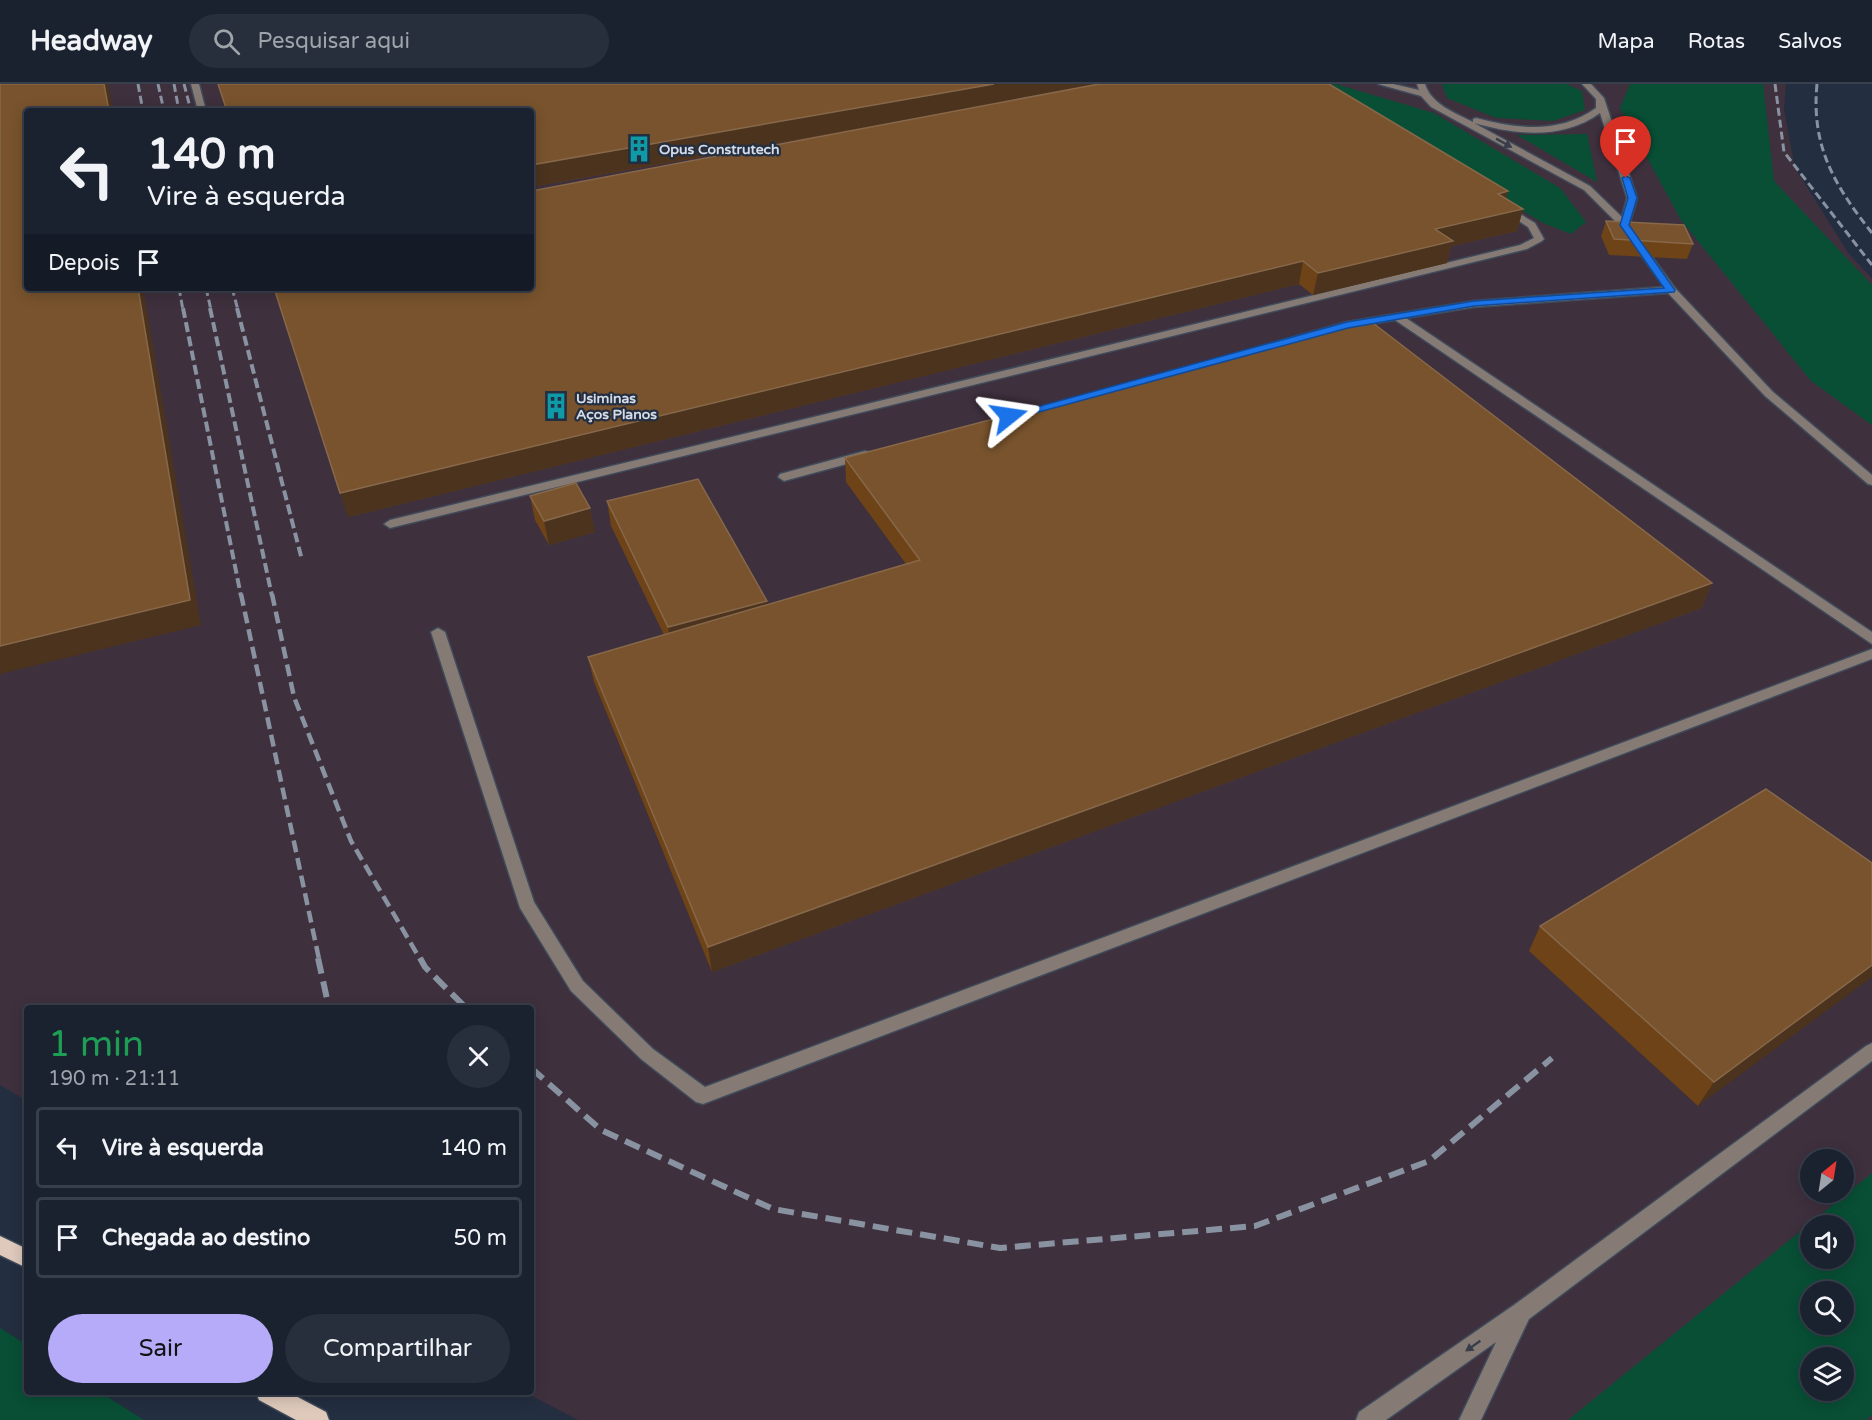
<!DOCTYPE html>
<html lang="pt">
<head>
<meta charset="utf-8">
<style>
	body { margin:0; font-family:"Varela Round",sans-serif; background:#272f3c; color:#f1f3f6; height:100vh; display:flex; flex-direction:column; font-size:22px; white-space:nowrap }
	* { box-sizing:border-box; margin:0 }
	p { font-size:20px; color:#9fa4ab }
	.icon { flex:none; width:33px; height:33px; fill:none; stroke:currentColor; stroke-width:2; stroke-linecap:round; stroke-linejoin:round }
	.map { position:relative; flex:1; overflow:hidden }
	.sheet { position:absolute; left:24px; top:921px; width:510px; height:390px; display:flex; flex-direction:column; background:#1a2230; border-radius:6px; box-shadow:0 3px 15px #0003,0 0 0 2px #383f4c }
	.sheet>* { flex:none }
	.banner { position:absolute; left:24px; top:24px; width:510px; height:183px; border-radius:6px; box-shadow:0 3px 15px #0003,0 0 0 2px #383f4c; background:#1a2230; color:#f1f3f6; overflow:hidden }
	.needle { width:39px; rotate:30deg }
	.controls { position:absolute; left:1800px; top:1065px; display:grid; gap:12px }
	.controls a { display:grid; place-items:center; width:54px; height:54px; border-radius:50%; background:#1a2230; box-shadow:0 3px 15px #0003,0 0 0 2px #383f4c; font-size:30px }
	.pin { position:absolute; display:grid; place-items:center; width:51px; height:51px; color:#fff; margin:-62px -26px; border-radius:50% 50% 50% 0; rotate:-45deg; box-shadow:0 0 6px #0007 }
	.pin .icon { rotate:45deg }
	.me { position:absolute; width:66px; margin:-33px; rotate:75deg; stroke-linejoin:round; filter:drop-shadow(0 0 4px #0008) }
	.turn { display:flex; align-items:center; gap:21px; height:126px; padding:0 24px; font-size:27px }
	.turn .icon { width:78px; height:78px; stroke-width:2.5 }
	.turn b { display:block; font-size:42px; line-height:51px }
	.then { display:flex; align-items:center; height:57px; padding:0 24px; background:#0003; gap:12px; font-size:22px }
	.round { display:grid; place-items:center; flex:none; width:63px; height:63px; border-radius:32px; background:#272f3c }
	.overview { display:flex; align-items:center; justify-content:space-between; height:102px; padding:0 24px }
	h1 { font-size:36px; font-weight:600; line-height:45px; color:#1e9e55 }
	.action { display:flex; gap:12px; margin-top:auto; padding:12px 24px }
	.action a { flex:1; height:69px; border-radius:36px; background:#b6abf8; color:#111; font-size:24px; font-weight:600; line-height:69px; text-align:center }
	.action a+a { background:#272f3c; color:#f1f3f6 }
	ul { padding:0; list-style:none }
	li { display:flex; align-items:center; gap:18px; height:81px; margin:0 12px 9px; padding:0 12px; border:3px solid #383f4c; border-radius:6px }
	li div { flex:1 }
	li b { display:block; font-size:22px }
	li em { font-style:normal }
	header { display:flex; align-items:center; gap:36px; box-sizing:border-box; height:84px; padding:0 30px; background:#1a2230; border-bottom:2px solid #383f4c }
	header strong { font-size:28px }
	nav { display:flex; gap:33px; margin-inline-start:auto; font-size:21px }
	.search { width:420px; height:54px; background:#272f3c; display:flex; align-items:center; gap:15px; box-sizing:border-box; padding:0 21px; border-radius:33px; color:#9fa4ab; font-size:22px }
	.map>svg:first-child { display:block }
	.industrial { fill:#3e303d; fill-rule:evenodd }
	.green { fill:#084f35; fill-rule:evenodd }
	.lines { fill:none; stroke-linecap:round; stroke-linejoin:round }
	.minor-casing { stroke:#3f4a5b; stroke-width:3 }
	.major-casing { stroke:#3f4a5b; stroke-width:3 }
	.minor { fill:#857b74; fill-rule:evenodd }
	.major { fill:#dec9bb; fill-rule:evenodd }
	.rail-far3 { stroke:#8992a1; stroke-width:3; stroke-dasharray:8 4; stroke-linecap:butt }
	.rail-far2 { stroke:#8992a1; stroke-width:4; stroke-dasharray:10 4.5; stroke-linecap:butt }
	.rail-far1 { stroke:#8992a1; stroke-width:4.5; stroke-dasharray:12 6; stroke-linecap:butt }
	.rail { stroke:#8992a1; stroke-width:6; stroke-dasharray:16 8; stroke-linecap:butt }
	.wall { fill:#6d4317 }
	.shaded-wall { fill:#4b331e }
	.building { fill:#78532d; stroke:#87684a; stroke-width:1.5 }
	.oneway { fill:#373d4a }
	.route { fill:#1a73e8; stroke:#114b97; stroke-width:1.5 }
	.labels { text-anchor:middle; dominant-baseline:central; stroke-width:4.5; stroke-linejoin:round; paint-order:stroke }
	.far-poi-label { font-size:14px; font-weight:bold; fill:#d5dce8; stroke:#232e40; text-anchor:start }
</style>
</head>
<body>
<header>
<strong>Headway</strong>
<div class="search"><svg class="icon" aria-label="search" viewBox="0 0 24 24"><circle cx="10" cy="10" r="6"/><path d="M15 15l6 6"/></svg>Pesquisar aqui</div>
<nav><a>Mapa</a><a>Rotas</a><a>Salvos</a></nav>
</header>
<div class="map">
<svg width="1872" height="1336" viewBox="0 0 1872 1336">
	<rect width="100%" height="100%" fill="#232e40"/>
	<!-- industrial -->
	<path class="industrial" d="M0 0H1786L1784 25 1795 84 1849 170 1872 194V1336H578L524 1308H531V924H27V1017L0 1001ZM27 27H531V204H27ZM1810 1076H1844V1108H1810ZM1810 1142H1844V1174H1810ZM1810 1208H1844V1240H1810ZM1810 1274H1844V1306H1810Z"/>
	<!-- green -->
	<g class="green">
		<path d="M1336 0 1434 29 1560 104 1586 138 1571 150 1543 139 1317 2Z"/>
		<path d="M1442 0H1566L1582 7 1585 26 1553 37 1496 34 1447 14Z"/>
		<path d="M1630 0H1763L1774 97 1872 201V341L1811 297 1681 136 1620 24Z"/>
		<path d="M1587 50 1597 98 1517 51Z"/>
		<path d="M1872 1089V1331L1866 1336H1568ZM1810 1142H1844V1174H1810ZM1810 1208H1844V1240H1810ZM1810 1274H1844V1306H1810Z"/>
		<path d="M0 1244 27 1261V1308H100L144 1336H0Z"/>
	</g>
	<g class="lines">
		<!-- minor casing -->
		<g class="minor-casing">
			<g id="minor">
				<path d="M191 0H199L206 27H198Z"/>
				<path d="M1378 0H1393L1419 6 1417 0H1425C1431 20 1455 29 1473 38V35L1476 34C1517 45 1560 50 1596 24V15L1582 0H1591L1604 14 1637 114 1629 141 1621 143 1584 106 1431 23 1421 12ZM1600 29 1627 114 1622 133 1590 102 1474 39C1516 51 1563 56 1600 29Z"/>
				<path d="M1505 121 1535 139 1544 155 1542 157 1527 165 390 444 384 440 390 436 1520 161 1534 154 1528 143 1502 126V122Z"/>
				<path d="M1633 155H1639L1675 204 1773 308 1872 391V401L1868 400 1765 312 1668 209 1474 223 1406 234 1872 548V560L1395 236 1348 244 1244 272 1238 269 1347 238 1474 217 1664 203 1631 157Z"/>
				<path d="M865 367 869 368V374L784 397 778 393 780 390Z"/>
				<path d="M438 544 445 548 534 818 583 897 653 965 705 1003 1872 565V575L703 1020 696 1018 641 975 571 907 520 824 431 548Z"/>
				<path d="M1872 959V977L1529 1235 1481 1336H1459L1496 1258 1386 1336H1356L1359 1328 1514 1221 1866 962Z"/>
			</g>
		</g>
		<!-- major casing -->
		<g class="major-casing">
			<g id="major">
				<path d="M0 1152 27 1165V1184L0 1171Z"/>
				<path d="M256 1308H288L326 1328 329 1336H296L259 1316Z"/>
			</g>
		</g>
		<!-- minor -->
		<use href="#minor" class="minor"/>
		<!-- major -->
		<use href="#major" class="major"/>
		<!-- rail-far3 -->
		<g class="rail-far3">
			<path d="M138 0 143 27"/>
			<path d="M158 0 164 27"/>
			<path d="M174 0 179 27"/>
			<path d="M184 0 191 27"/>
			<path d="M1775 0 1784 68 1872 181"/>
			<path d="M1817 0C1811 62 1834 101 1872 149"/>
			<path d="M179 204 183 226"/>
			<path d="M206 204 211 226"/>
			<path d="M232 204 238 226"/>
		</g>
		<!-- rail-far2 -->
		<g class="rail-far2">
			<path d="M183 224 241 512"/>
			<path d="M210 224 272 512"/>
			<path d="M237 224 302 476"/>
		</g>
		<!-- rail-far1 -->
		<g class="rail-far1">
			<path d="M241 510 319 875"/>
			<path d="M272 510 294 613 351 757 420 875"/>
		</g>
		<!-- rail -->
		<g class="rail">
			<path d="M318 874 329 924"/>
			<path d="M420 874 425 883 466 924"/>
			<path d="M531 984 601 1046 773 1125 1000 1164 1255 1142 1429 1077 1552 974"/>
		</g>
	</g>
	<!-- wall -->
	<g class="wall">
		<path d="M1329 0 1508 107 1506 114 1523 125 1517 147 1451 162 1447 179 1313 211 1299 200 348 433 948 29 531 103V27Z"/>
		<path d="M1606 137 1693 160 1687 175 1609 171 1601 152Z"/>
		<path d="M845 374 1712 499 1701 524 712 888 594 598 588 573 664 551 611 442 607 417 767 517V521L906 480 846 398Z"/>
		<path d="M530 412 595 448 549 461 535 436Z"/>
		<path d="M1872 779 1698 1022 1529 867 1540 842Z"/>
	</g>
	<!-- shaded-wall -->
	<g class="shaded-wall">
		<path d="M104 0H108L113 27H109Z"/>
		<path d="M994 0H1107L531 103V81Z"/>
		<path d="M1508 107 1502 129 1498 110Z"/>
		<path d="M1523 125 1517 147 1451 162 1447 179 1313 211 1318 189 1435 145Z"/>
		<path d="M1303 177 1299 200 348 433 340 409Z"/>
		<path d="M138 204H143L201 541 0 590V562Z"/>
		<path d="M590 424 595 448 549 461 544 437Z"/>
		<path d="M1712 499 1701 524 712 888 708 863Z"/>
		<path d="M767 517 769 542 672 568 668 543Z"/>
		<path d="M1872 881V893L1698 1022 1714 998Z"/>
	</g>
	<!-- building -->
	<g class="building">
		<path d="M0 0H104L109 27H27V204H138L190 516 0 562Z"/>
		<path d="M218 0H994L531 81V27H227Z"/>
		<path d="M1099 0H1329L1508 107 1498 110 1523 125 1435 145 1453 157 1318 189 1303 177 340 409 274 204H531V107Z"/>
		<path d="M1606 137 1684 141 1693 160 1614 155Z"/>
		<path d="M1369 236 1712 499 708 863 588 573 920 476 845 374Z"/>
		<path d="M698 395 767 517 668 543 607 417Z"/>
		<path d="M576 399 590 424 544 437 530 412Z"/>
		<path d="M1766 705 1872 779V881L1714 998 1540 842Z"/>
	</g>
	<!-- one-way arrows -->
	<defs><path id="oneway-solid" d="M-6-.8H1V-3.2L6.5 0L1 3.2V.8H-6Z" transform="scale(1.5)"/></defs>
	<g class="oneway">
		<use href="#oneway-solid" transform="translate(1504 59) rotate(29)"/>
		<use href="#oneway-solid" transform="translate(1473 1262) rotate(145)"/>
	</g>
	<!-- route -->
	<path class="route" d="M1626 92 1630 94 1637 114 1629 141 1675 206 1674 208 1474 222 1348 244 1013 335 1004 332 1347 238 1474 217 1664 204 1620 141 1628 114 1622 94Z"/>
	<!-- icons -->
	<defs>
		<g id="building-bare" transform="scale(2.07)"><path d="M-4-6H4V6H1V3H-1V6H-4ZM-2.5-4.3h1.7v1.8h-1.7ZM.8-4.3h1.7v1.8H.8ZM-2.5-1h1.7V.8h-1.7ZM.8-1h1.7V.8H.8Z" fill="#0f9aa8" stroke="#232e40" stroke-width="2.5" paint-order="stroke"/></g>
	</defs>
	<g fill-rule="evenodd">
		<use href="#building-bare" x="639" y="65"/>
		<use href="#building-bare" x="556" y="322"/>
	</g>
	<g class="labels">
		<!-- far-poi labels -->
		<g class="far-poi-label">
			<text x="659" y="65">Opus Construtech</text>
			<text x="576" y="314">Usiminas<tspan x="576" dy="16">Aços Planos</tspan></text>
		</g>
	</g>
</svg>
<div class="controls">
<a><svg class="needle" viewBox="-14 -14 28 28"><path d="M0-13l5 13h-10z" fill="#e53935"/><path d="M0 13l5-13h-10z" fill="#9fa4ab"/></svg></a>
<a><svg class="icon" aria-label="sound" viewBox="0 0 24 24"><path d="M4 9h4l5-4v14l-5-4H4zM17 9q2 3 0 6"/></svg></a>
<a><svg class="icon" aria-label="search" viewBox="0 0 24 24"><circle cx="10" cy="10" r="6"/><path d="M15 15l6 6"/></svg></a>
<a><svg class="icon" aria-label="layers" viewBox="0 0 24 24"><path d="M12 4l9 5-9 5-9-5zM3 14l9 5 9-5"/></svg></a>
</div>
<div class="pin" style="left:1626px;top:94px;background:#d93025"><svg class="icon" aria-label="arrive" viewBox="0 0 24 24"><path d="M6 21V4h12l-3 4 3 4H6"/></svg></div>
<svg class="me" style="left:1009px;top:332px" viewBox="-20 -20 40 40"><path d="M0-17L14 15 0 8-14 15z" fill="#1a73e8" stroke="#fff" stroke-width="4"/></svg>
<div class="banner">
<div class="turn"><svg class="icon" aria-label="left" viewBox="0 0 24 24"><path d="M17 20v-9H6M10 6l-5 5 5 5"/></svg><div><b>140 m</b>Vire à esquerda</div></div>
<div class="then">Depois<svg class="icon" aria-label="arrive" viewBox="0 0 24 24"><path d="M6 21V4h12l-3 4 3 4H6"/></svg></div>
</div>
<section class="sheet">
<div class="overview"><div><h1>1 min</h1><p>190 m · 21:11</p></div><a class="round"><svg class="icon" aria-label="close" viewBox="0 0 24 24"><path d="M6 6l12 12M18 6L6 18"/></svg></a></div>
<ul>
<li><svg class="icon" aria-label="left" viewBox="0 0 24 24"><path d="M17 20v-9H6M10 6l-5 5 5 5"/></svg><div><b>Vire à esquerda</b></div><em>140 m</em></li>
<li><svg class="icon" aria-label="arrive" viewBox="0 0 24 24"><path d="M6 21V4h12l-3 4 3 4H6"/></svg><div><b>Chegada ao destino</b></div><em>50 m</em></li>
</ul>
<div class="action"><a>Sair</a><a>Compartilhar</a></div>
</section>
</div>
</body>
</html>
